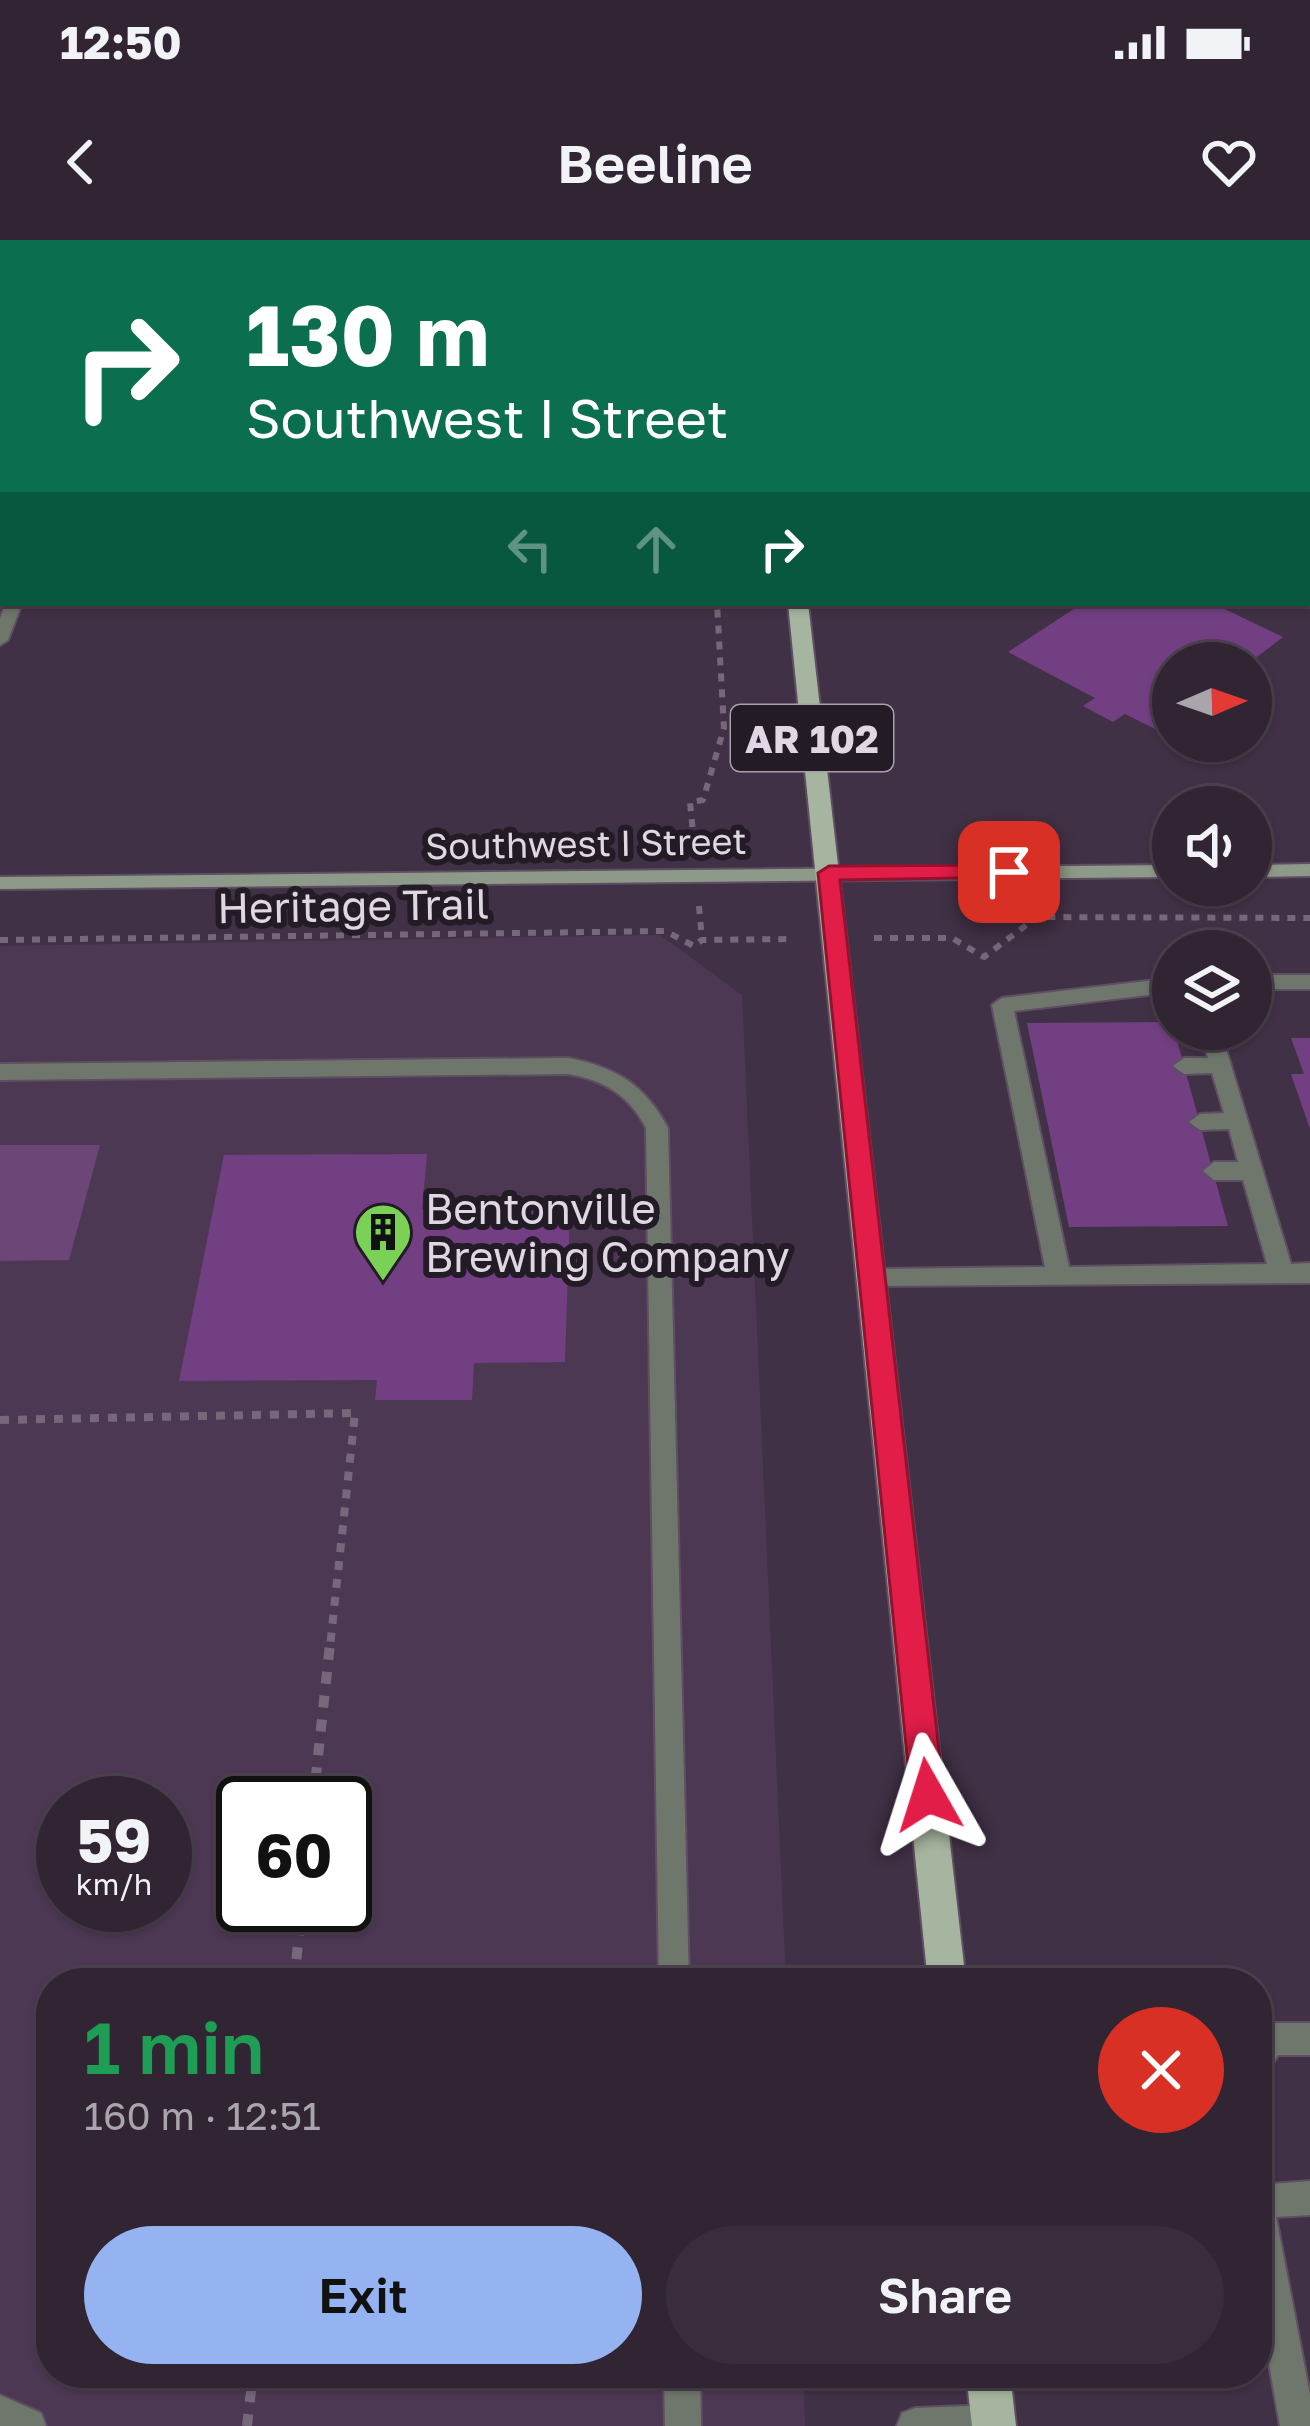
<!DOCTYPE html>
<html lang="en">
<head>
<meta charset="utf-8">
<style>
	body { margin:0; font-family:"Golos Text",sans-serif; background:#392d3c; color:#f1f3f6; height:100vh; display:flex; flex-direction:column; font-size:45px; white-space:nowrap }
	* { box-sizing:border-box; margin:0 }
	p { font-size:39px; color:#a8a5ac }
	.icon { flex:none; width:66px; height:66px; fill:none; stroke:currentColor; stroke-width:2; stroke-linecap:round; stroke-linejoin:round }
	.map { position:relative; flex:1; overflow:hidden }
	.sheet { position:absolute; left:36px; top:1728px; width:1236px; height:420px; display:flex; flex-direction:column; background:#312534; border-radius:48px; box-shadow:0 3px 9px #0004,0 0 0 3px #4c424f }
	.sheet>* { flex:none }
	.top-card { position:absolute; left:0px; top:0px; width:1311px; height:366px; box-shadow:0 3px 9px #0004,0 0 0 3px #4c424f; background:#0b6e4f; color:#fff; overflow:hidden }
	.needle { width:78px; rotate:88deg }
	.buttons { position:absolute; left:1152px; top:402px; display:grid; gap:24px }
	.buttons a { display:grid; place-items:center; width:120px; height:120px; border-radius:50%; background:#312534; box-shadow:0 3px 9px #0004,0 0 0 3px #4c424f; font-size:60px }
	.speed { position:absolute; left:36px; top:1536px; display:flex; gap:24px; font-size:60px; font-weight:700; text-align:center }
	.speed>* { display:grid; place-content:center; width:156px; height:156px; border-radius:50%; background:#312534; box-shadow:0 3px 9px #0004,0 0 0 3px #4c424f; line-height:1 }
	.speed small { font-size:30px; font-weight:400 }
	.speed .limit { border:6px solid #111; border-radius:18px; background:#fff; color:#111 }
	.pin { position:absolute; display:grid; place-items:center; width:102px; height:102px; color:#fff; margin:-51px; border-radius:24px; box-shadow:0 6px 18px #0006 }
	.me { position:absolute; width:132px; margin:-66px; rotate:354deg; stroke-linejoin:round; filter:drop-shadow(0 0 9px #0008) }
	.turn { display:flex; align-items:center; gap:42px; height:252px; padding:0 48px; font-size:54px }
	.turn .icon { width:156px; height:156px; stroke-width:2.5 }
	.turn b { display:block; font-size:84px; line-height:102px }
	.lanes { display:flex; align-items:center; height:114px; padding:0 48px; background:#0003; justify-content:center; gap:60px; direction:ltr }
	.lanes .off { opacity:.35 }
	.round { display:grid; place-items:center; flex:none; width:126px; height:126px; border-radius:63px; background:#392d3c }
	.headline { display:flex; align-items:center; justify-content:space-between; height:204px; padding:0 48px }
	h1 { font-size:72px; font-weight:600; line-height:90px; color:#1e9e55 }
	.button { display:flex; gap:24px; margin-top:auto; padding:24px 48px }
	.button a { flex:1; height:138px; border-radius:72px; background:#95b2f1; color:#111; font-size:48px; font-weight:600; line-height:138px; text-align:center }
	.button a+a { background:#392d3c; color:#f1f3f6 }
	.status { display:flex; justify-content:space-between; align-items:center; height:84px; padding:0 60px; background:#312534; direction:ltr }
	.status svg { height:33px; fill:currentColor }
	header { display:flex; justify-content:space-between; align-items:center; height:156px; padding:0 48px; background:#312534; font-size:54px; font-weight:600 }
	.map>svg:first-child { display:block }
	.built { fill:#4d3853; fill-rule:evenodd }
	.green { fill:#6b4677 }
	.building { fill:#733f83 }
	.lines { fill:none; stroke-linecap:round; stroke-linejoin:round }
	.service-casing { stroke:#5e4f62; stroke-width:4 }
	.minor-casing { stroke:#5e4f62; stroke-width:4 }
	.secondary-casing { stroke:#5e4f62; stroke-width:4 }
	.primary-casing { stroke:#5e4f62; stroke-width:4 }
	.path-far2 { stroke:#76687a; stroke-width:6; stroke-dasharray:8 8; stroke-linecap:butt }
	.path-far1 { stroke:#76687a; stroke-width:8; stroke-dasharray:9 9; stroke-linecap:butt }
	.path { stroke:#76687a; stroke-width:10; stroke-dasharray:12 12; stroke-linecap:butt }
	.service { fill:#6f776c; fill-rule:evenodd }
	.minor { fill:#6f776c; fill-rule:evenodd }
	.secondary { fill:#8e9a89; fill-rule:evenodd }
	.primary { fill:#a5b59f; fill-rule:evenodd }
	.route { fill:#e11d48; stroke:#92132f; stroke-width:3 }
	.labels { text-anchor:middle; dominant-baseline:central; stroke-width:12; stroke-linejoin:round; paint-order:stroke }
	.far-street-label { font-size:36px; fill:#e1d7e4; stroke:#231c26 }
	.shield { fill:#231c26; stroke:#a89fab; stroke-width:3 }
	.shield-label { font-size:39px; font-weight:bold; fill:#e1d7e4 }
	.street-label { font-size:42px; fill:#e1d7e4; stroke:#231c26 }
	.poi-label { font-size:42px; fill:#e1d7e4; stroke:#231c26; text-anchor:start }
</style>
</head>
<body>
<div class="status"><b>12:50</b><svg viewBox="0 0 49 12"><path d="M0 12V9h3v3zM5 12V6h3v6zM10 12V3h3v9zM15 12V0h3v12zM26 1h20v11H26zM47 4h2v5h-2z"/></svg></div>
<header><svg class="icon" aria-label="back" viewBox="0 0 24 24"><path d="M15 5l-7 7 7 7"/></svg>Beeline<svg class="icon" aria-label="heart" viewBox="0 0 24 24"><path d="M12 20l-8-8c-3-5 5-10 8-4 3-6 11-1 8 4z"/></svg></header>
<div class="map">
<svg width="1310" height="2186" viewBox="0 0 1310 2186">
	<rect width="100%" height="100%" fill="#413146"/>
	<!-- built -->
	<path class="built" d="M660 695 742 755 786 1743H51V2133H803L805 2186H0V706ZM63 1563H165V1665H63ZM243 1563H345V1665H243Z"/>
	<!-- green -->
	<path class="green" d="M0 905H100L69 1020 0 1021Z"/>
	<!-- building -->
	<g class="building">
		<path d="M1083 363H1212L1283 397 1249 423H1173V479L1157 490 1125 474 1113 482 1083 466 1095 458 1008 412Z"/>
		<path d="M1172 782 1228 986 1069 987 1027 783Z"/>
		<path d="M1291 798H1310V889L1291 834H1304Z"/>
		<path d="M427 914 422 969H570L565 1122 474 1123 472 1160H375L377 1140 179 1141 224 915Z"/>
	</g>
	<g class="lines">
		<!-- service casing -->
		<g class="service-casing">
			<g id="service">
				<rect x="1251" y="735" width="59" height="14"/>
				<path d="M1173 738V752L1014 771 1069 1027 1267 1024 1243 940H1214L1203 931 1214 922H1238L1229 889 1200 890 1189 882 1200 874 1224 873 1212 833 1184 834 1173 826 1184 818H1208L1200 789H1220L1291 1024 1310 1023V1043L866 1046 862 1039 866 1032 874 1029 1045 1027 992 765 1002 758Z"/>
				<path d="M568 818C616 827 645 845 668 888L689 1743H659L646 888C629 855 604 840 568 834L0 840V824Z"/>
				<path d="M1270 1783H1310V1815H1278L1268 1831 1257 1836V1791Z"/>
				<path d="M1310 1941V1975L1276 1977 1310 2155V2186H1280L1257 2056V1945Z"/>
				<path d="M664 2133H700L701 2186H665Z"/>
				<path d="M0 2155 41 2173 46 2186H0Z"/>
				<path d="M993 2165 1006 2170 1010 2186H897L902 2173 915 2168Z"/>
			</g>
		</g>
		<!-- minor casing -->
		<g class="minor-casing">
			<g id="minor">
				<path d="M0 289 3 290V302L0 301Z"/>
				<path d="M6 363H22L8 400 0 405V378Z"/>
			</g>
		</g>
		<!-- secondary casing -->
		<g class="secondary-casing">
			<g id="secondary">
				<path d="M1310 624V636L1251 637V625Z"/>
				<path d="M1173 625V637L0 649V637Z"/>
			</g>
		</g>
		<!-- primary casing -->
		<g class="primary-casing">
			<g id="primary">
				<path d="M750 0H766L767 3H751Z"/>
				<path d="M788 363H808L966 1743H928Z"/>
				<path d="M966 2133H1010L1016 2186H972Z"/>
			</g>
		</g>
		<!-- path-far2 -->
		<g class="path-far2">
			<path d="M694 603 690 562 703 560 724 488 717 363"/>
			<path d="M699 666 702 700"/>
			<path d="M874 698H952L984 717 1037 677 1310 678"/>
			<path d="M0 700 665 691 694 706 702 700 793 699"/>
		</g>
		<!-- path-far1 -->
		<path class="path-far1" d="M0 1180 355 1173 330 1407"/>
		<!-- path -->
		<g class="path">
			<path d="M313 1563 330 1404"/>
			<path d="M294 1743 302 1665"/>
			<path d="M247 2186 253 2133"/>
		</g>
		<!-- service -->
		<use href="#service" class="service"/>
		<!-- minor -->
		<use href="#minor" class="minor"/>
		<!-- secondary -->
		<use href="#secondary" class="secondary"/>
		<!-- primary -->
		<use href="#primary" class="primary"/>
	</g>
	<!-- route -->
	<path class="route" d="M1009 625 1020 632 1017 637 840 640 944 1555 939 1567 928 1572 916 1567 911 1555 818 633 829 626Z"/>
	<!-- icons -->
	<defs>
		<g id="building-pin" transform="scale(3)"><path d="M0 17L-7.5 6A9.5 9.5 0 1 1 7.5 6Z" fill="#7bd156" stroke="#231c26"/><path d="M-4-6H4V6H1V3H-1V6H-4ZM-2.5-4.3h1.7v1.8h-1.7ZM.8-4.3h1.7v1.8H.8ZM-2.5-1h1.7V.8h-1.7ZM.8-1h1.7V.8H.8Z" fill="#111"/></g>
	</defs>
	<g fill-rule="evenodd">
		<use href="#building-pin" x="383" y="992"/>
	</g>
	<g class="labels">
		<!-- far-street labels -->
		<g class="far-street-label">
			<text transform="translate(586 603) rotate(-1)">Southwest I Street</text>
		</g>
		<!-- shield labels -->
		<rect class="shield" x="731" y="465" width="162" height="66" rx="9"/>
		<g class="shield-label">
			<text x="812" y="498">AR 102</text>
		</g>
		<!-- street labels -->
		<g class="street-label">
			<text transform="translate(353 665) rotate(-1)">Heritage Trail</text>
		</g>
		<!-- poi labels -->
		<g class="poi-label">
			<text x="425" y="968">Bentonville<tspan x="425" dy="48">Brewing Company</tspan></text>
		</g>
	</g>
</svg>
<div class="buttons">
<a><svg class="needle" viewBox="-14 -14 28 28"><path d="M0-13l5 13h-10z" fill="#e53935"/><path d="M0 13l5-13h-10z" fill="#a8a5ac"/></svg></a>
<a><svg class="icon" aria-label="sound" viewBox="0 0 24 24"><path d="M4 9h4l5-4v14l-5-4H4zM17 9q2 3 0 6"/></svg></a>
<a><svg class="icon" aria-label="layers" viewBox="0 0 24 24"><path d="M12 4l9 5-9 5-9-5zM3 14l9 5 9-5"/></svg></a>
</div>
<div class="speed"><div>59<small>km/h</small></div><div class="limit">60</div></div>
<div class="pin" style="left:1009px;top:632px;background:#d93025"><svg class="icon" aria-label="arrive" viewBox="0 0 24 24"><path d="M6 21V4h12l-3 4 3 4H6"/></svg></div>
<svg class="me" style="left:928px;top:1555px" viewBox="-20 -20 40 40"><path d="M0-17L14 15 0 8-14 15z" fill="#e11d48" stroke="#fff" stroke-width="4"/></svg>
<div class="top-card">
<div class="turn"><svg class="icon" aria-label="right" viewBox="0 0 24 24"><path d="M7 20v-9h11M14 6l5 5-5 5"/></svg><div><b>130 m</b>Southwest I Street</div></div>
<div class="lanes"><svg class="icon off" aria-label="left" viewBox="0 0 24 24"><path d="M17 20v-9H6M10 6l-5 5 5 5"/></svg><svg class="icon off" aria-label="ahead" viewBox="0 0 24 24"><path d="M12 20V5M6 11l6-6 6 6"/></svg><svg class="icon" aria-label="right" viewBox="0 0 24 24"><path d="M7 20v-9h11M14 6l5 5-5 5"/></svg></div>
</div>
<section class="sheet">
<div class="headline"><div><h1>1 min</h1><p>160 m · 12:51</p></div><a class="round" style="background:#d93025;color:#fff"><svg class="icon" aria-label="close" viewBox="0 0 24 24"><path d="M6 6l12 12M18 6L6 18"/></svg></a></div>
<div class="button"><a>Exit</a><a>Share</a></div>
</section>
</div>
</body>
</html>
